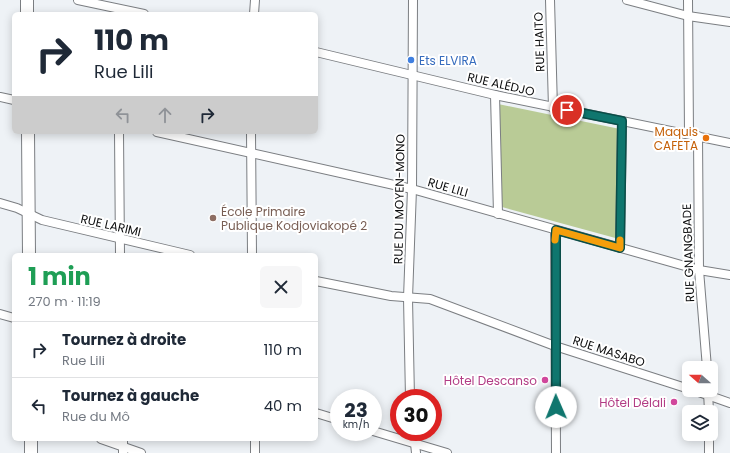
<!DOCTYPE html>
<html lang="fr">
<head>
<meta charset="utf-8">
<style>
	body { margin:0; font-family:Poppins,sans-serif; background:#f6f6f7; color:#1f2937; height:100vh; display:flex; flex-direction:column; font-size:15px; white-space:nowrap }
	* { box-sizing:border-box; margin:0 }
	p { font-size:13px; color:#747a83 }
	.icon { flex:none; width:22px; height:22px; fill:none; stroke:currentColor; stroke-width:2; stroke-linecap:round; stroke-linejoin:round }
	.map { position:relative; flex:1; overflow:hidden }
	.details { position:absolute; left:12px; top:253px; width:306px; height:188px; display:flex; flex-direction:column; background:#fff; border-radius:6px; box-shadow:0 2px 10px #0003 }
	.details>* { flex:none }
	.guide { position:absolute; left:12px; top:12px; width:306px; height:122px; border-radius:6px; box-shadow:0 2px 10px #0003; background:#fff; color:#1f2937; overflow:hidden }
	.needle { width:26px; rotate:291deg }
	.tools { position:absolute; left:682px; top:361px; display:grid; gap:8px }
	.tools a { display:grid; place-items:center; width:36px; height:36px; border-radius:6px; background:#fff; box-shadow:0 2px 10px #0003; font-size:20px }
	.speed { position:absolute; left:330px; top:389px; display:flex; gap:8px; font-size:20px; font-weight:700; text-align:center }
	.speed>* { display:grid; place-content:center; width:52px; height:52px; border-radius:50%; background:#fff; box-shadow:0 2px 10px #0003; line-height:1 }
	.speed small { font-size:10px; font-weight:400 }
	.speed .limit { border:6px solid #d22; background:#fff; color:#111 }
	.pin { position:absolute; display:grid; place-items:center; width:34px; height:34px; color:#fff; margin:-17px; border:2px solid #fff; border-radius:50%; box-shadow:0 1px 4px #0007 }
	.me { position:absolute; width:44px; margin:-22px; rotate:359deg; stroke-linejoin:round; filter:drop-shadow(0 0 3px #0008) }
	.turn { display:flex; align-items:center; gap:14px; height:84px; padding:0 16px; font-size:18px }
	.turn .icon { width:52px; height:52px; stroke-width:2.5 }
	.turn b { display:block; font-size:28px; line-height:34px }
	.lanes { display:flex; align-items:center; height:38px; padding:0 16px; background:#0003; justify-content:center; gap:20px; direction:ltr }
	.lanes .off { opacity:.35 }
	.round { display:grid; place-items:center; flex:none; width:42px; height:42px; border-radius:6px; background:#f6f6f7 }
	.summary { display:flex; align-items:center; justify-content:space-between; height:68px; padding:0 16px }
	h1 { font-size:24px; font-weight:700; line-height:30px; color:#1e9e55 }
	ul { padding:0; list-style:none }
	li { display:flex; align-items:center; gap:12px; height:56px; padding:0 16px; border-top:1px solid #e0e1e3 }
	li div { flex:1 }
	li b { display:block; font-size:15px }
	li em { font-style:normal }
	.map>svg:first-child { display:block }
	.green { fill:#b9cb96 }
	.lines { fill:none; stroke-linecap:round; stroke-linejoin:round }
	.street-casing { stroke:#7b7e82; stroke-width:10 }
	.secondary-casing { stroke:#7b7e82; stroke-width:14 }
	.street { stroke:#fff; stroke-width:8 }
	.secondary { stroke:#fff; stroke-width:12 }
	.route-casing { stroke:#0a4d48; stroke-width:10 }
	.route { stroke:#0f766e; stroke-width:7 }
	.slow { stroke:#f59e0b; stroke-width:7 }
	.shop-dot { fill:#3f7fe0; stroke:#fff; stroke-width:1.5 }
	.food-dot { fill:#e8710a; stroke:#fff; stroke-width:1.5 }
	.education-dot { fill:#8d6e63; stroke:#fff; stroke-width:1.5 }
	.hotel-dot { fill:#d1479c; stroke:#fff; stroke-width:1.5 }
	.labels { text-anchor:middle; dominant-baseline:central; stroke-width:4; stroke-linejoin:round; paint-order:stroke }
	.street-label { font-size:12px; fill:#0b0c0d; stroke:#fff }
	.shop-label { font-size:12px; fill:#366cbe; stroke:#fff; text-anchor:start }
	.food-label { font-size:12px; fill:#c56008; stroke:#fff; text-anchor:end }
	.education-label { font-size:12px; fill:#785e54; stroke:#fff; text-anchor:start }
	.hotel-label { font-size:12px; fill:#b23c85; stroke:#fff; text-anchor:end }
</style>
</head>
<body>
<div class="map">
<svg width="730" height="453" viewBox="0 0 730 453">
	<rect width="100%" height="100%" fill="#eef2f6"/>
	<!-- green -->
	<path class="green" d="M498 104 620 129 619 239 502 207Z"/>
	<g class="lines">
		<!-- street casing -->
		<g class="street-casing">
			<g id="street">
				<path d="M78 0 144 14"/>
				<path d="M550 0 553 108"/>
				<path d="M627 0 688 16 730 22"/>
				<path d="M688 0 689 134"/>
				<path d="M254 14 255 0"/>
				<path d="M316 52 495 95 730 143"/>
				<path d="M495 95 498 214"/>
				<path d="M0 97 14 100"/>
				<path d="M119 132 120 255"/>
				<path d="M157 132 412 189 699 270 730 275"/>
				<path d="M251 132 252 255"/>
				<path d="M698 136 699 270 707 368"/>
				<path d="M0 203 17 208 42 220 190 255"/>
				<path d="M555 230 556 453"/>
				<path d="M620 248 622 121"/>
				<path d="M316 281 391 296 430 299 555 346 689 389"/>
				<path d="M0 314 14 318"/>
				<path d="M693 390 730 403"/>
				<path d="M708 391 709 412"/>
				<path d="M410 398 408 298 412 189 413 0"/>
				<path d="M316 413 339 420"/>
				<path d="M373 431 447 453"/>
				<path d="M412 432 415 443 416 453"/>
				<path d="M709 434V453"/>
				<path d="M101 439 141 453"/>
				<path d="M123 439V453"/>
				<path d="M255 453V439"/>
			</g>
		</g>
		<!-- secondary casing -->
		<g class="secondary-casing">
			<g id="secondary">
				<path d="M27 0V14"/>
				<path d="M28 132 29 255"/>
				<path d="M31 439V453"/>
			</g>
		</g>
		<!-- street -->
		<use href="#street" class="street"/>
		<!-- secondary -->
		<use href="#secondary" class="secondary"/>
	</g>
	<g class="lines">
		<!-- route casing -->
		<g class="route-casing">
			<path id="route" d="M556 407V230L620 248 622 121 567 110"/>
		</g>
		<!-- route -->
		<use href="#route" class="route"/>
		<!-- slow -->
		<path class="slow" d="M555 240 556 230 620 248V240"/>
	</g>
	<!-- markers -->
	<circle class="shop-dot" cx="411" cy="60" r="4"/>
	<circle class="food-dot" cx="706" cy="138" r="4"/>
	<circle class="education-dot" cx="213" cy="218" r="4"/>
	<g class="hotel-dot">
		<circle cx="545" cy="380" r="4"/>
		<circle cx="674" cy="402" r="4"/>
	</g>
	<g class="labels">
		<!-- street labels -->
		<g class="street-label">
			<text transform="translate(539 42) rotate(-92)">RUE HAITO</text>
			<text transform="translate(501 84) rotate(13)">RUE ALÉDJO</text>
			<text transform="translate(448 187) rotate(16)">RUE LILI</text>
			<text transform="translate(399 199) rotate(-89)">RUE DU MOYEN-MONO</text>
			<text transform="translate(111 225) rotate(13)">RUE LARIMI</text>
			<text transform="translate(688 253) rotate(-92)">RUE GNANGBADE</text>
			<text transform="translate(609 351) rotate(18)">RUE MASABO</text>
		</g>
		<!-- shop labels -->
		<g class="shop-label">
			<text x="419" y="60">Ets ELVIRA</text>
		</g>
		<!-- food labels -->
		<g class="food-label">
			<text x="698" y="131">Maquis<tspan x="698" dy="14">CAFETA</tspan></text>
		</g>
		<!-- education labels -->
		<g class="education-label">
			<text x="221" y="211">École Primaire<tspan x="221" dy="14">Publique Kodjoviakopé 2</tspan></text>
		</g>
		<!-- hotel labels -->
		<g class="hotel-label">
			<text x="537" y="380">Hôtel Descanso</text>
			<text x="666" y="402">Hôtel Délali</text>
		</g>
	</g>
</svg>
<div class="tools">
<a><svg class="needle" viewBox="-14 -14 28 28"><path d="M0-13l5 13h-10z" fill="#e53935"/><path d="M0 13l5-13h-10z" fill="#747a83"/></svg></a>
<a><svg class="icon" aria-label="layers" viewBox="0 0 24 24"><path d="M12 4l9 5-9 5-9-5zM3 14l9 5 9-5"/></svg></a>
</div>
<div class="speed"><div>23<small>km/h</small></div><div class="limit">30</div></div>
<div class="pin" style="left:567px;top:110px;background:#d93025"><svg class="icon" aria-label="arrive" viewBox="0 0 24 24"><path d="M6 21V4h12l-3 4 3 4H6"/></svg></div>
<svg class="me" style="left:556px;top:407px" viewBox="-20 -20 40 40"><circle r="19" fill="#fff"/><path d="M0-13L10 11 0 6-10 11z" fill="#0f766e"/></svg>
<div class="guide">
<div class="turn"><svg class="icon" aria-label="right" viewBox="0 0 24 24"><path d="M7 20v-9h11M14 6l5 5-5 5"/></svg><div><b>110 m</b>Rue Lili</div></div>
<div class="lanes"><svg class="icon off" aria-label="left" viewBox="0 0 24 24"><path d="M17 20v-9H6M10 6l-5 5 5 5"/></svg><svg class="icon off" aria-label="ahead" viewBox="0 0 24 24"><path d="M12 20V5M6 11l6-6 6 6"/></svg><svg class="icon" aria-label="right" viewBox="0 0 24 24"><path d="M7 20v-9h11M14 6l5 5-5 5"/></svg></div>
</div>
<section class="details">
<div class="summary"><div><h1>1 min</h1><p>270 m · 11:19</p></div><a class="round"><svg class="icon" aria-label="close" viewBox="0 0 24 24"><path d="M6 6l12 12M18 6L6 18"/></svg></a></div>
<ul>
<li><svg class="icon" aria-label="right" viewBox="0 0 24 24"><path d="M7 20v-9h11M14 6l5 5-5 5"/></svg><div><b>Tournez à droite</b><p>Rue Lili</p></div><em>110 m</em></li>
<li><svg class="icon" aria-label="left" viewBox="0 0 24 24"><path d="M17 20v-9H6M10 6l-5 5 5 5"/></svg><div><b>Tournez à gauche</b><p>Rue du Mô</p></div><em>40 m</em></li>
</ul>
</section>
</div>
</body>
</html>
